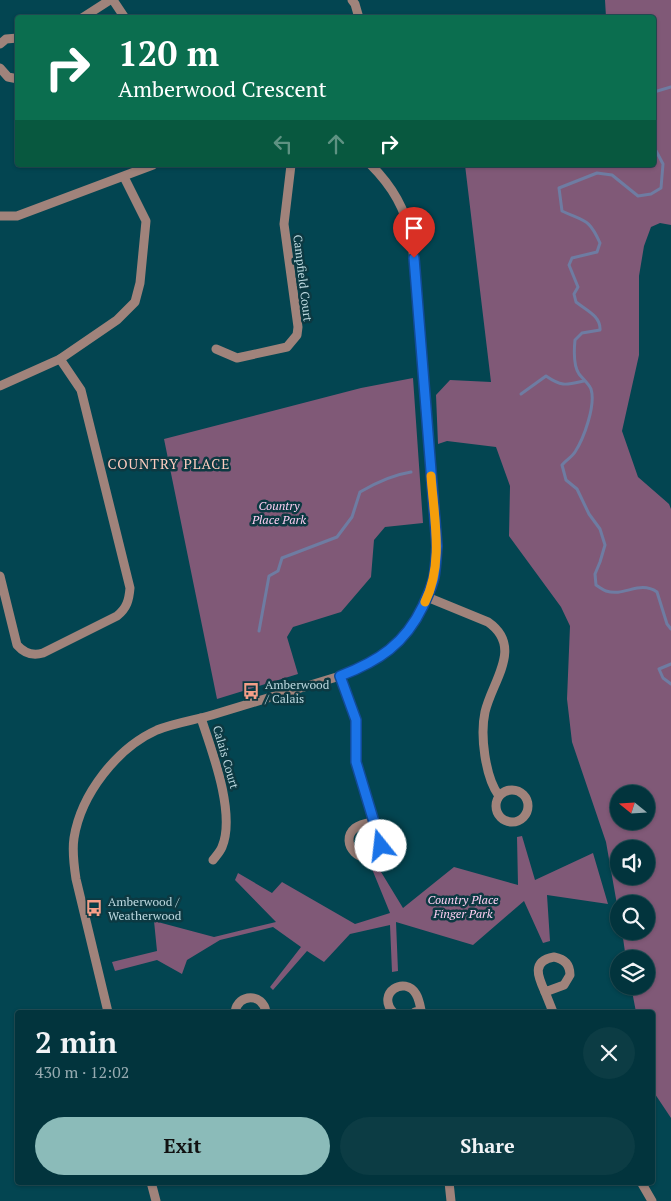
<!DOCTYPE html>
<html lang="en">
<head>
<meta charset="utf-8">
<style>
	body { margin:0; font-family:"PT Serif",serif; background:#0c3c44; color:#f1f3f6; height:100vh; display:flex; flex-direction:column; font-size:19px; white-space:nowrap }
	* { box-sizing:border-box; margin:0 }
	p { font-size:16px; color:#96aab0 }
	.icon { flex:none; width:28px; height:28px; fill:none; stroke:currentColor; stroke-width:2; stroke-linecap:round; stroke-linejoin:round }
	.map { position:relative; flex:1; overflow:hidden }
	.sheet { position:absolute; left:15px; top:1010px; width:640px; height:175px; display:flex; flex-direction:column; background:#02343d; border-radius:5px; box-shadow:0 1px 4px #0004,0 0 0 1px #234f57 }
	.sheet>* { flex:none }
	.guide { position:absolute; left:15px; top:15px; width:641px; height:152px; border-radius:5px; box-shadow:0 1px 4px #0004,0 0 0 1px #234f57; background:#0b6e4f; color:#fff; overflow:hidden }
	.needle { width:32px; rotate:288deg }
	.controls { position:absolute; left:610px; top:785px; display:grid; gap:10px }
	.controls a { display:grid; place-items:center; width:45px; height:45px; border-radius:50%; background:#02343d; box-shadow:0 1px 4px #0004,0 0 0 1px #234f57; font-size:25px }
	.pin { position:absolute; display:grid; place-items:center; width:42px; height:42px; color:#fff; margin:-51px -21px; border-radius:50% 50% 50% 0; rotate:-45deg; box-shadow:0 0 5px #0007 }
	.pin .icon { rotate:45deg }
	.me { position:absolute; width:55px; margin:-28px; rotate:344deg; stroke-linejoin:round; filter:drop-shadow(0 0 4px #0008) }
	.turn { display:flex; align-items:center; gap:18px; height:105px; padding:0 20px; font-size:22px }
	.turn .icon { width:65px; height:65px; stroke-width:2.5 }
	.turn b { display:block; font-size:35px; line-height:42px }
	.lanes { display:flex; align-items:center; height:48px; padding:0 20px; background:#0003; justify-content:center; gap:25px; direction:ltr }
	.lanes .off { opacity:.35 }
	.round { display:grid; place-items:center; flex:none; width:52px; height:52px; border-radius:26px; background:#0c3c44 }
	.summary { display:flex; align-items:center; justify-content:space-between; height:85px; padding:0 20px }
	h1 { font-size:30px; font-weight:800; line-height:38px }
	.action { display:flex; gap:10px; margin-top:auto; padding:10px 20px }
	.action a { flex:1; height:58px; border-radius:30px; background:#8bbbb9; color:#111; font-size:20px; font-weight:800; line-height:58px; text-align:center }
	.action a+a { background:#0c3c44; color:#f1f3f6 }
	.map>svg:first-child { display:block }
	.green { fill:#805977; fill-rule:evenodd }
	.lines { fill:none; stroke-linecap:round; stroke-linejoin:round }
	.stream { stroke:#6e7ca2; stroke-width:3 }
	.minor { stroke:#a0837b; stroke-width:9 }
	.route-casing { stroke:#114b97; stroke-width:12 }
	.route { stroke:#1a73e8; stroke-width:9 }
	.slow { stroke:#f59e0b; stroke-width:9 }
	.labels { text-anchor:middle; dominant-baseline:central; stroke-width:5; stroke-linejoin:round; paint-order:stroke }
	.street-label { font-size:12px; fill:#bcd8df; stroke:#0c3942 }
	.park-label { font-size:12px; font-style:italic; fill:#fdcff2; stroke:#0c3942 }
	.poi-label { font-size:12px; fill:#bcd8df; stroke:#0c3942; text-anchor:start }
	.neighbourhood-label { font-size:14px; letter-spacing:1px; fill:#feccbf; stroke:#0c3942 }
</style>
</head>
<body>
<div class="map">
<svg width="671" height="1201" viewBox="0 0 671 1201">
	<rect width="100%" height="100%" fill="#034551"/>
	<!-- green -->
	<g class="green">
		<path d="M605 0H671V225L660 223 651 227 644 246 639 276V355L622 431 638 477 669 504 671 509V1118L653 1091 652 1012H636L631 986H646V959H626L622 931H646V904H619V916L606 842 572 742 567 699 570 626 561 607 509 536 510 486 496 447 447 441 438 444 436 395 450 380 491 382 465 165H654V18L606 17ZM619 794H646V821H619ZM619 849H646V876H619Z"/>
		<path d="M413 378 423 523 385 527 374 540 371 577 341 612 293 627 287 637 298 674 217 699 164 439 361 388Z"/>
		<path d="M522 836 535 880 593 853 608 904 547 895 550 941 543 943 524 901 473 945 396 922 398 971 392 972 390 925 350 934 324 962 307 951 273 990 270 987 301 947 273 927 220 940 187 960 182 974 157 960 115 971 112 962 157 951 154 921 214 937 276 922 235 880 238 873 272 893 282 882 355 924 390 913 372 869 378 867 403 908 454 867 518 885 517 837Z"/>
	</g>
	<g class="lines">
		<!-- stream -->
		<g class="stream">
			<path d="M654 92 671 87"/>
			<path d="M654 147 663 164 661 188 651 194 638 196 612 175 597 173 559 188 562 211C585 222 589 218 600 243L597 252 572 258 569 265 578 287 574 294 576 302C586 310 601 316 600 330L582 333 575 340C574 350 573 365 579 374 583 379 589 384 591 389 596 405 584 438 575 452 572 457 566 460 562 465L566 480 577 489 589 514 600 529 605 545 600 562 595 574 596 585C599 587 603 590 606 591 625 597 639 580 657 592L667 624 671 629"/>
			<path d="M521 394 546 376C562 387 566 385 584 381"/>
			<path d="M259 631 269 576 278 571 282 558 337 537 352 517 360 492C377 482 392 475 411 472"/>
			<path d="M671 664 659 669 663 678 671 684"/>
		</g>
		<!-- minor -->
		<g class="minor">
			<path d="M113 0 125 18"/>
			<path d="M352 0 355 4 359 18"/>
			<path d="M82 18 110 0"/>
			<path d="M0 44 6 39 18 38"/>
			<path d="M0 68 8 77 18 79"/>
			<path d="M0 216H17L153 165"/>
			<path d="M216 349 237 358 287 347 297 335 298 327 284 224 291 165"/>
			<path d="M0 386 60 359 117 320 135 302 140 283 146 221 124 177"/>
			<path d="M0 576 17 645C24 653 33 656 43 653L117 616C127 608 129 600 130 588L81 390 60 359"/>
			<path d="M427 597 488 622C524 647 492 681 485 712 480 735 485 777 499 796"/>
			<path d="M340 676 356 720V762L373 822"/>
			<path d="M201 718C212 751 236 814 222 847 220 852 216 856 213 860"/>
			<circle cx="512" cy="806" r="16"/>
			<path d="M373 822C376 826 379 831 381 836 382 841 381 847 378 851 364 870 337 843 355 828 360 824 367 823 373 822Z"/>
			<path d="M554 957C565 959 570 965 570 975L564 985 545 992C538 977 531 961 554 957Z"/>
			<path d="M545 992 553 1012"/>
			<path d="M108 1012 76 879C74 866 72 851 74 838 81 794 117 748 157 730 174 723 195 720 212 715 255 702 297 689 340 676 379 661 405 645 423 606 427 597 432 587 434 577 436 567 436 556 437 546L412 239C405 209 393 187 371 165"/>
			<path d="M235 1012C238 993 263 993 266 1012"/>
			<path d="M393 1012C376 993 405 975 416 994 419 999 420 1005 421 1010L415 1012"/>
			<path d="M151 1182 156 1201"/>
			<path d="M449 1182 451 1201"/>
			<path d="M641 1182 652 1201"/>
		</g>
	</g>
	<g class="lines">
		<!-- route casing -->
		<g class="route-casing">
			<path id="route" d="M381 846V836L374 822 356 762V720L340 676C379 661 405 644 423 606 427 597 432 587 434 577 436 567 436 556 437 546L414 258"/>
		</g>
		<!-- route -->
		<use href="#route" class="route"/>
		<!-- slow -->
		<path class="slow" d="M425 602C444 563 434 518 431 476"/>
	</g>
	<!-- icons -->
	<defs>
		<g id="bus-bare" transform="scale(1.35)"><path d="M-5-6H5V4H4V6H2V4H-2V6H-4V4H-5ZM-3.5-4V0h7V-4ZM-3.5 1.2v1.5H-2V1.2ZM2 1.2v1.5H3.5V1.2Z" fill="#f49e88" stroke="#0c3942" stroke-width="2.5" paint-order="stroke"/></g>
	</defs>
	<g fill-rule="evenodd">
		<use href="#bus-bare" x="251" y="691"/>
		<use href="#bus-bare" x="94" y="908"/>
	</g>
	<g class="labels">
		<!-- street labels -->
		<g class="street-label">
			<text transform="translate(303 278) rotate(83)">Campfield Court</text>
			<text transform="translate(226 757) rotate(74)">Calais Court</text>
		</g>
		<!-- park labels -->
		<g class="park-label">
			<text x="279" y="505">Country<tspan x="279" dy="14">Place Park</tspan></text>
			<text x="463" y="899">Country Place<tspan x="463" dy="14">Finger Park</tspan></text>
		</g>
		<!-- poi labels -->
		<g class="poi-label">
			<text x="265" y="684">Amberwood<tspan x="265" dy="14">/ Calais</tspan></text>
			<text x="108" y="901">Amberwood /<tspan x="108" dy="14">Weatherwood</tspan></text>
		</g>
		<!-- neighbourhood labels -->
		<g class="neighbourhood-label">
			<text x="169" y="463">COUNTRY PLACE</text>
		</g>
	</g>
</svg>
<div class="controls">
<a><svg class="needle" viewBox="-14 -14 28 28"><path d="M0-13l5 13h-10z" fill="#e53935"/><path d="M0 13l5-13h-10z" fill="#96aab0"/></svg></a>
<a><svg class="icon" aria-label="sound" viewBox="0 0 24 24"><path d="M4 9h4l5-4v14l-5-4H4zM17 9q2 3 0 6"/></svg></a>
<a><svg class="icon" aria-label="search" viewBox="0 0 24 24"><circle cx="10" cy="10" r="6"/><path d="M15 15l6 6"/></svg></a>
<a><svg class="icon" aria-label="layers" viewBox="0 0 24 24"><path d="M12 4l9 5-9 5-9-5zM3 14l9 5 9-5"/></svg></a>
</div>
<div class="pin" style="left:414px;top:258px;background:#d93025"><svg class="icon" aria-label="arrive" viewBox="0 0 24 24"><path d="M6 21V4h12l-3 4 3 4H6"/></svg></div>
<svg class="me" style="left:381px;top:846px" viewBox="-20 -20 40 40"><circle r="19" fill="#fff"/><path d="M0-13L10 11 0 6-10 11z" fill="#1a73e8"/></svg>
<div class="guide">
<div class="turn"><svg class="icon" aria-label="right" viewBox="0 0 24 24"><path d="M7 20v-9h11M14 6l5 5-5 5"/></svg><div><b>120 m</b>Amberwood Crescent</div></div>
<div class="lanes"><svg class="icon off" aria-label="left" viewBox="0 0 24 24"><path d="M17 20v-9H6M10 6l-5 5 5 5"/></svg><svg class="icon off" aria-label="ahead" viewBox="0 0 24 24"><path d="M12 20V5M6 11l6-6 6 6"/></svg><svg class="icon" aria-label="right" viewBox="0 0 24 24"><path d="M7 20v-9h11M14 6l5 5-5 5"/></svg></div>
</div>
<section class="sheet">
<div class="summary"><div><h1>2 min</h1><p>430 m · 12:02</p></div><a class="round"><svg class="icon" aria-label="close" viewBox="0 0 24 24"><path d="M6 6l12 12M18 6L6 18"/></svg></a></div>
<div class="action"><a>Exit</a><a>Share</a></div>
</section>
</div>
</body>
</html>
